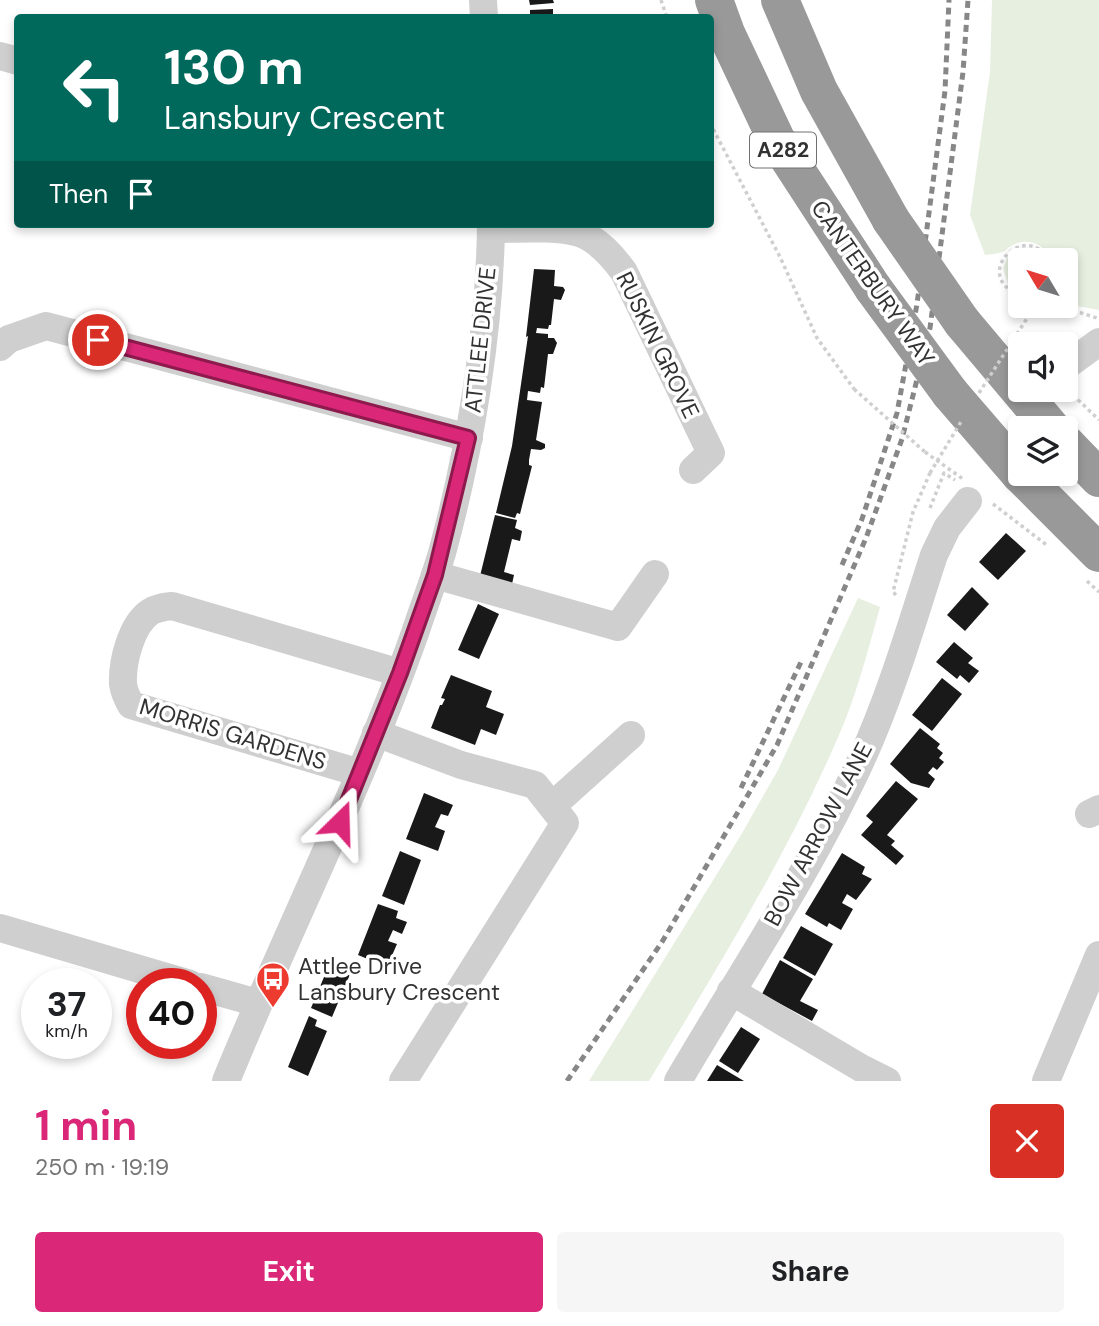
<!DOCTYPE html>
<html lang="en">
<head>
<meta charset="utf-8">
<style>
	body { margin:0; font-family:"DM Sans",sans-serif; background:#f6f6f6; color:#202124; height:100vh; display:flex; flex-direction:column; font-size:26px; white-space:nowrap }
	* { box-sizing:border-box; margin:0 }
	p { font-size:23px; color:#757577 }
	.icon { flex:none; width:38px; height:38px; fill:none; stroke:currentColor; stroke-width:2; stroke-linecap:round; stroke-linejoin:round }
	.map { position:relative; height:1081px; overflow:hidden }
	.side { display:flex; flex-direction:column; background:#fff; flex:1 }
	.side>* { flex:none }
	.banner { position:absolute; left:14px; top:14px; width:700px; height:214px; border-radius:7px; box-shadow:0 4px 10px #0003; background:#00695c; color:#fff; overflow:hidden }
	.needle { width:46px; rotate:308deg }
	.fabs { position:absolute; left:1008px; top:248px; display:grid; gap:14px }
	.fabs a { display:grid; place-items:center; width:70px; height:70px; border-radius:7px; background:#fff; box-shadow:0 4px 10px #0003; font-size:35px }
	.speed { position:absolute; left:21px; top:968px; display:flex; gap:14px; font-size:35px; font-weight:700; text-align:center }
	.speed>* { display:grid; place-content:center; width:91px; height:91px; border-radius:50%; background:#fff; box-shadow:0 4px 10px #0003; line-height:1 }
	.speed small { font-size:18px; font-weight:400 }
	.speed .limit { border:10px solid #d22; background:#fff; color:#111 }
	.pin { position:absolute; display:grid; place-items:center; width:60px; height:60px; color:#fff; margin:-30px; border:4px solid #fff; border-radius:50%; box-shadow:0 2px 7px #0007 }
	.me { position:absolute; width:77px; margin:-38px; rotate:22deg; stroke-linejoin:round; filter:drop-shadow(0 0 5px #0008) }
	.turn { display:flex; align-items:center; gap:24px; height:147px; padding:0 35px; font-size:32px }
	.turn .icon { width:91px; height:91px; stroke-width:2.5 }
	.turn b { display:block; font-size:49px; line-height:60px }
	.then { display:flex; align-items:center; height:66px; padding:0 35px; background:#0003; gap:14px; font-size:26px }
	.round { display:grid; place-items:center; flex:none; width:74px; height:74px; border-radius:7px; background:#f6f6f6 }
	.overview { display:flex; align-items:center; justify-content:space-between; height:119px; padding:0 35px }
	h1 { font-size:42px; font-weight:700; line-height:52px; color:#db2777 }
	.primary-button { display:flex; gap:14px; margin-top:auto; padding:14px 35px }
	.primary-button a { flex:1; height:80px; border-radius:7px; background:#db2777; color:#fff; font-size:28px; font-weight:700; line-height:80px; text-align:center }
	.primary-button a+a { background:#f6f6f6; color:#202124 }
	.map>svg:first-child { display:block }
	.green { fill:#e6efe0 }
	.building { fill:#191919 }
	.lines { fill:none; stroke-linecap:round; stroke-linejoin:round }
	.path { stroke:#cfcfcf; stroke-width:3.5; stroke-dasharray:3.5 3.5; stroke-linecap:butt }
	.minor { stroke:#cfcfcf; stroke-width:28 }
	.highway { stroke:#999; stroke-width:38 }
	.rail { stroke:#878787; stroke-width:5; stroke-dasharray:7 5; stroke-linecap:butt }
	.path-bridge { stroke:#cfcfcf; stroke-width:3.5; stroke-dasharray:3.5 3.5; stroke-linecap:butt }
	.highway-bridge { stroke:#999; stroke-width:38 }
	.route-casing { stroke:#8e194d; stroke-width:18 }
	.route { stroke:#db2777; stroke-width:12 }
	.labels { text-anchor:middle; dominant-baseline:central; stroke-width:7; stroke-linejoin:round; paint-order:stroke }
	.shield { fill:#fff; stroke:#707070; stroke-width:2 }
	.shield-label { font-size:21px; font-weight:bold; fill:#323232 }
	.street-label { font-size:23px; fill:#323232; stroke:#fff }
	.poi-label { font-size:23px; fill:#323232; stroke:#fff; text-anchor:start }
</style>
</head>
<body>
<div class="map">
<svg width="1099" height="1081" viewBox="0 0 1099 1081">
	<rect width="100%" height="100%" fill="#fff"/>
	<!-- green -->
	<g class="green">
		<path d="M992 0H1099V310L1066 304V261H1054C1045 245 1028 236 1011 246 1005 249 1008 250 1002 252 997 254 990 254 985 255L970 215 990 72Z"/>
		<path d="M1020 248 1032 249 1046 261H1020V293L1008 284 1003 268 1009 254Z"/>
		<path d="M858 598 880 607C868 650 857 694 839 735 787 856 717 968 649 1081H589L741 835 778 770Z"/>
	</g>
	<!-- building -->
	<g class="building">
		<path d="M529 0H553L554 3 530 5Z"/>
		<path d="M553 9V18H530V10Z"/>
		<path d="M534 269 555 270 554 286 563 287 565 290 561 300 554 299 551 325H549L548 329 537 328 536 333 548 334V338H554L557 343 553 354H548L544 388 541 387 540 393 528 391 527 400 542 402 536 440 545 444V448L541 450 531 449 529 460V465L532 466 520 514 517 513 515 518 496 513 512 446 528 336 526 337Z"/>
		<path d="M495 515 517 520 515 528 522 531 520 541 512 539 504 572 514 575 512 584 480 576Z"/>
		<path d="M1006 533 1026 551 998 580 979 562Z"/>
		<path d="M972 587 989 604 965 631 947 615Z"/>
		<path d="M478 604 499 614 479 659 458 650Z"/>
		<path d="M954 642 973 658 968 663 979 671 969 683 960 675 957 679 936 662Z"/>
		<path d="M451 675 492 691 486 707 504 714 496 735 481 729 475 745 431 728 440 705H442L445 699 441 698Z"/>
		<path d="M942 678 962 694 932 731 912 715Z"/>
		<path d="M920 728 940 744 937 748 943 753 939 758 944 762 937 770 933 767 928 773 935 779 929 788 911 783 890 764Z"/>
		<path d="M896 781 918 799 887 835 895 841 891 845 904 856 896 865 861 835 873 822 866 816Z"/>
		<path d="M424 793 453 805 448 816 441 814 435 827 445 831 438 851 406 839Z"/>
		<path d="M400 851 421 860 404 905 382 896Z"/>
		<path d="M842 853 865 867 862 874 872 879 856 900 847 894 842 903 853 909 841 930 829 923 827 927 805 914Z"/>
		<path d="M378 904 398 911 396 918 407 922 402 934 393 930 388 941 397 944 387 967 358 955Z"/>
		<path d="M801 926 833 944 815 976 783 958Z"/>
		<path d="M332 958 351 966 349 971 351 972 332 1017 311 1008Z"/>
		<path d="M780 960 813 979 800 1001 818 1010 812 1021 762 994Z"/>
		<path d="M309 1016 317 1020 315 1026 327 1031 308 1076 288 1067Z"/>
		<path d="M741 1027 760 1039 738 1073 719 1061Z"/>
		<path d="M717 1065 744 1081H707Z"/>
	</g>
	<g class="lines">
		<!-- path -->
		<g class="path">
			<path d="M661 0 667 18"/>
			<path d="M710 123 780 257 817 338 854 389"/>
			<path d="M1020 295C969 276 1026 218 1049 261"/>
			<path d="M1060 306 1097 318"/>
			<path d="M1068 390 1099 420"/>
			<path d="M925 452 963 479"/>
			<path d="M993 504 1048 546"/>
			<path d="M930 508 944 473 955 480"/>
			<path d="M1087 581 1099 592"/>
			<path d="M896 595 893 592 913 512 930 473"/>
		</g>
		<!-- minor -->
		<g class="minor">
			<path d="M483 0 484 18"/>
			<path d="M0 56 18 61"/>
			<path d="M491 229C515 229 557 226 579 233 598 239 613 257 624 272L711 453 693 470"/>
			<path d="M0 347 9 339 46 326 469 438"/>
			<path d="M1066 366 1099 342"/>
			<path d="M435 575 618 627 655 574"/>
			<path d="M376 733 461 765 535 785 565 823 403 1081"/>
			<path d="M360 773 131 705C127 698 124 692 123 684 122 662 131 625 150 612 156 608 164 607 172 606L400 673"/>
			<path d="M552 806 631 735"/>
			<path d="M1089 814 1099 809"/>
			<path d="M0 928 190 984"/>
			<path d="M201 987 258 1003"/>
			<path d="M731 991 861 1068 887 1081"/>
			<path d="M226 1081C287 931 361 786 415 633 424 606 434 580 442 553 470 450 490 330 491 224"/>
			<path d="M678 1081C740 975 812 868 863 756 892 692 912 622 934 555L947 528 968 501"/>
			<path d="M1046 1081 1099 955"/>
		</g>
		<!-- highway -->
		<g class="highway">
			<path d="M714 0 726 33 776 139 873 288"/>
			<path d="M780 0 819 91 891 220"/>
			<path d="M962 322 1052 429"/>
			<path d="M950 393 1020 474"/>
			<path d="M1066 444 1099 478"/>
			<path d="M1020 474 1099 553"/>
		</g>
		<!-- rail -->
		<g class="rail">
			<path d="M842 565 862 519 897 413 917 304 945 91 949 0"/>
			<path d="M741 788 801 662"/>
			<path d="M567 1081 662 942 777 745 866 538 902 439 930 328 963 72 968 0"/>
		</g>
		<!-- path-bridge -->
		<g class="path-bridge">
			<path d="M854 389 925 452"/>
			<path d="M979 393 1035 306"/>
			<path d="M930 473 962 420"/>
		</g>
		<!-- highway-bridge -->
		<g class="highway-bridge">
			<path d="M891 220 962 322"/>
			<path d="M873 288 950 393"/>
		</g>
	</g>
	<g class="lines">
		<!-- route casing -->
		<g class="route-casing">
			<path id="route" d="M98 340 468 438 435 575 400 673 340 822"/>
		</g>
		<!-- route -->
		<use href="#route" class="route"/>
	</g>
	<!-- icons -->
	<defs>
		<g id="bus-pin" transform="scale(1.75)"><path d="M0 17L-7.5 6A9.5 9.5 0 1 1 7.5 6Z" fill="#ed3b30" stroke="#fff"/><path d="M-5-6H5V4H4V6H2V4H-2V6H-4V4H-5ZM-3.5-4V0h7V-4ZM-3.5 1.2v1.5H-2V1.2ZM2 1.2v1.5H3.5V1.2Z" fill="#fff"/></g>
	</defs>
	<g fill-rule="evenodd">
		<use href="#bus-pin" x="273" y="979"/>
	</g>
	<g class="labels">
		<!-- shield labels -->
		<rect class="shield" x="750" y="132.5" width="66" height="35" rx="5"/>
		<g class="shield-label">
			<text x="783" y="150">A282</text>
		</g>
		<!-- street labels -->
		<g class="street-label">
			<text transform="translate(873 283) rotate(55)">CANTERBURY WAY</text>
			<text transform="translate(480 340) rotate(-84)">ATTLEE DRIVE</text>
			<text transform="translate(658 345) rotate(64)">RUSKIN GROVE</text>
			<text transform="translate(233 734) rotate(17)">MORRIS GARDENS</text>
			<text transform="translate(818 834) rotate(-62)">BOW ARROW LANE</text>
		</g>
		<!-- poi labels -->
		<g class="poi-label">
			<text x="298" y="966">Attlee Drive<tspan x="298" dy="26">Lansbury Crescent</tspan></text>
		</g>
	</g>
</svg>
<div class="fabs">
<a><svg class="needle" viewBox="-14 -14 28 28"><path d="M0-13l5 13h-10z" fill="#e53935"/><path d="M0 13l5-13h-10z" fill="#757577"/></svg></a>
<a><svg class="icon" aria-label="sound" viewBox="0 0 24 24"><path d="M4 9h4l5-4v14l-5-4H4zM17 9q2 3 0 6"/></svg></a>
<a><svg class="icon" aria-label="layers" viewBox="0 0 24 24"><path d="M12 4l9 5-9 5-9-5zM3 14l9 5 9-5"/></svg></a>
</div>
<div class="speed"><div>37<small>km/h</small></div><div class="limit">40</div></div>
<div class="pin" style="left:98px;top:340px;background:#d93025"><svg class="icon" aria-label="arrive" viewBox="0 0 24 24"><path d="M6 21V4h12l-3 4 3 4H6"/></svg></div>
<svg class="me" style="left:340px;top:822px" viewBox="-20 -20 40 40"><path d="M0-17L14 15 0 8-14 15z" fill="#db2777" stroke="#fff" stroke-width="4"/></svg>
<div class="banner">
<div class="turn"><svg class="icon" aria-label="left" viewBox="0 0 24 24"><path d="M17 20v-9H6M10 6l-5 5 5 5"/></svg><div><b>130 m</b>Lansbury Crescent</div></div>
<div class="then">Then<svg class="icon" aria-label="arrive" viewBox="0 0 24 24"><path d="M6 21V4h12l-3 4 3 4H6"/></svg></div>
</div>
</div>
<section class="side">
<div class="overview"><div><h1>1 min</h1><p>250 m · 19:19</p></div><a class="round" style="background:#d93025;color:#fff"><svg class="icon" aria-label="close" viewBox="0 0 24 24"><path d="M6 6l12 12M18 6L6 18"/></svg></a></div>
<div class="primary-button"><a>Exit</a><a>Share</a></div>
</section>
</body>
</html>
